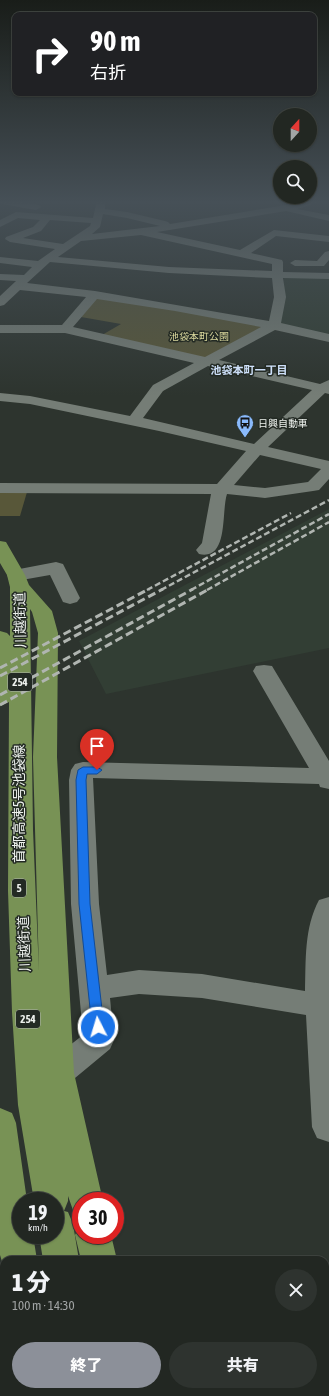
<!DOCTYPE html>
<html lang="ja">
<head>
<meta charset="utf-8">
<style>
	body { margin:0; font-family:"Asap Condensed","Noto Sans JP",sans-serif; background:#2e332f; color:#f1f3f6; height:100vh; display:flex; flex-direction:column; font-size:15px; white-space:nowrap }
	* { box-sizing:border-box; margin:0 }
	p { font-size:13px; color:#a2a5a5 }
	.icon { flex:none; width:22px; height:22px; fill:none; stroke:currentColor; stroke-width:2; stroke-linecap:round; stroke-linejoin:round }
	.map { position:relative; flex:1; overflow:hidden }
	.drawer { position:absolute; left:0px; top:1256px; width:329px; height:140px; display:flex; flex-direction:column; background:#222722; border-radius:12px 12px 0 0; box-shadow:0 1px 3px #0004,0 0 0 1px #3f4440 }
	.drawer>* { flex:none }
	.guide { position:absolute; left:12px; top:12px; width:305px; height:84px; border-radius:8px; box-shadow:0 1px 3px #0004,0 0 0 1px #3f4440; background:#202124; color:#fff; overflow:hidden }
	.needle { width:26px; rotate:21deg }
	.controls { position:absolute; left:273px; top:108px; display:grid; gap:8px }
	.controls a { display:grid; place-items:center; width:44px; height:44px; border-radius:50%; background:#222722; box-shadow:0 1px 3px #0004,0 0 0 1px #3f4440; font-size:20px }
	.speed { position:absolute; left:12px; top:1192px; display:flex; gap:8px; font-size:20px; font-weight:700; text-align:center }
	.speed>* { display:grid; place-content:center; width:52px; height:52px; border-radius:50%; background:#222722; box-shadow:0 1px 3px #0004,0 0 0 1px #3f4440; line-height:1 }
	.speed small { font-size:10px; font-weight:400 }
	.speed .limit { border:6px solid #d22; background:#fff; color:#111 }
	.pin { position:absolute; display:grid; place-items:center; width:34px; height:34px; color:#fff; margin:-41px -17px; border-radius:50% 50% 50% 0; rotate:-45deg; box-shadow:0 0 4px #0007 }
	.pin .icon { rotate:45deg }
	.me { position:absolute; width:44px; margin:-22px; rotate:355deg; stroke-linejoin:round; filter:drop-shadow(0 0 3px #0008) }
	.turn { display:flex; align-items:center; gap:14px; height:84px; padding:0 12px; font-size:18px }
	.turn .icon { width:52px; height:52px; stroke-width:2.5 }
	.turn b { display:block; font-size:28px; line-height:34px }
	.round { display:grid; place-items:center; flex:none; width:42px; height:42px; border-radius:21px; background:#2e332f }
	.head { display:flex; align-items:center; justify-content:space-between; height:68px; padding:0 12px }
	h1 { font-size:24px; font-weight:800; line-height:30px }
	.cta { display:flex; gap:8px; margin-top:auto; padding:8px 12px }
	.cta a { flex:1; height:46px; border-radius:24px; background:#8c9099; color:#fff; font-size:16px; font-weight:800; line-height:46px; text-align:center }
	.cta a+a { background:#2e332f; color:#f1f3f6 }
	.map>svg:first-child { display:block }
	.built { fill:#323e34 }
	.green { fill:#585739 }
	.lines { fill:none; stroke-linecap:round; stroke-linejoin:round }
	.minor { fill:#757d76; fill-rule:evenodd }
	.highway { fill:#789255; fill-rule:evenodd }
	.rail-far1 { stroke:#b0b5b1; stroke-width:2.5; stroke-dasharray:6 3; stroke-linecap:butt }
	.rail { stroke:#b0b5b1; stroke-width:3; stroke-dasharray:8 4; stroke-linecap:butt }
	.route { fill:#1a73e8; stroke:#114b97 }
	.labels { text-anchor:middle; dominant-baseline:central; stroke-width:3; stroke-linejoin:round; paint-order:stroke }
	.far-park-label { font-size:10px; fill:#dad89d; stroke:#232a24 }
	.far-poi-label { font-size:10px; fill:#edf1ed; stroke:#232a24; text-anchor:start }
	.far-neighbourhood-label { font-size:11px; font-weight:bold; fill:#cee0fa; stroke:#232a24 }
	.shield { fill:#232a24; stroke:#b0b5b1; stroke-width:1 }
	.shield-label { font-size:11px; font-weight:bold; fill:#edf1ed }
	.near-street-label { font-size:14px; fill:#edf1ed; stroke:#232a24 }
</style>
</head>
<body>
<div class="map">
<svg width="329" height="1396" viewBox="0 0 329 1396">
	<rect width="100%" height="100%" fill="#2d342e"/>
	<!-- built -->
	<g class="built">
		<path d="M284 277H329V335L279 324Z"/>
		<path d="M329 509V648L106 694 79 641Z"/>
	</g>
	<!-- green -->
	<g class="green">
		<path d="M97 297 266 326 207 359 102 335 121 324 81 317Z"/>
		<path d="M0 492H27L20 516H0Z"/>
	</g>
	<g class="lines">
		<!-- minor -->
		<g class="minor">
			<path d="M0 201H18L39 205 41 207 36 210 2 204 0 203Z"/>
			<path d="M95 201H105V209L127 212 165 221 168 222 170 224 292 204 303 201H318L316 203 297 209 329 215V221L286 211 157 232 240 250 274 230 329 236V242L276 236 251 253 282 260 283 262V272L329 273V279L283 278 286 297 281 323 329 334V342L275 330 219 360 320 384 329 380V394L325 393 268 447 329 461V479L319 490 313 491 265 498 227 494C221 512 229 561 199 554L196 550 202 543 211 494 0 493V483L217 484 246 451 159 431 30 404 0 401V393L30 396 130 416 153 385 194 363 65 333H0V325H62L86 297 20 290 4 305 0 306V296L16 281 0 280V274L24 275 32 267 0 263V257L38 261 55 249 10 242 5 239 6 237 33 227 40 220 18 218 0 227V220L16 212 93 218 96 205ZM103 214 127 218 160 226 92 234 100 227ZM50 220 91 223 90 226 63 244 23 238 41 231ZM141 235 272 264V271L169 267 58 257 81 241ZM50 262 169 273 272 278 274 297 269 321 95 291 27 283ZM97 299 175 311 261 327 205 357 73 327ZM208 366 312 390 254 444 143 418 163 391ZM260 455 321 469 308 482 265 488 234 485Z"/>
			<path d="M329 251V260L324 266H295L290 263 295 260 317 261 325 252Z"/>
			<path d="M56 562 63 564 80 598 77 602 70 604 63 602 50 575 16 581 9 579 7 575 9 571Z"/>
			<path d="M264 665 272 666 329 761V789L320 787 319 784 93 778 99 904 107 975 139 970 202 974 305 991C306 960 304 928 319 900L329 897V1142L317 1138 312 1127 306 1015 202 998 139 994 110 998 114 1040 110 1049 69 1083 58 1087 47 1083 42 1073 47 1063 83 1035 71 904 69 780 71 770 75 764 83 762 309 768 253 671 256 666Z"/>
			<path d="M149 1392H199L201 1396H151Z"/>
		</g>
		<!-- highway -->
		<g class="highway">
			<path d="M0 541 6 542 25 575 29 585 52 611 58 633 57 757 74 1073 103 1201H81V1216L74 1213 68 1196V1201L64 1211 68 1212 73 1224 79 1260H43L39 1235H55V1201H34L18 1105 12 1012 8 891 9 702 0 706V631L7 633 10 636V587L7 575 0 563ZM30 609 32 612 38 633 33 757 39 972 33 830Z"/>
			<path d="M0 1108 12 1113 16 1123 27 1201H21V1235H33L37 1260H4V1268L0 1255Z"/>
			<path d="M81 1222V1235H111L117 1260H81L75 1235Z"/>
			<path d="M0 1274 4 1276V1316L0 1314Z"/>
			<rect x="16" y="1392" width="40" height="4"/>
			<path d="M66 1392H106L107 1396H67Z"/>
		</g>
		<!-- rail-far1 -->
		<g class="rail-far1">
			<path d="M147 590 291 513"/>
			<path d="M161 590 329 500"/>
			<path d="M191 590 329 514"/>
			<path d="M207 590 329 522"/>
		</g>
		<!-- rail -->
		<g class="rail">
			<path d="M0 668 149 589"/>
			<path d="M0 676 163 589"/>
			<path d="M0 695 193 589"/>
			<path d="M0 705 209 589"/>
		</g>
	</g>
	<!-- sky -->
	<linearGradient id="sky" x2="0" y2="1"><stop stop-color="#191d19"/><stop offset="0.51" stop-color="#465057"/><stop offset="1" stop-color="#465057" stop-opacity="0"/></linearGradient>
	<rect width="329" height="396" fill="url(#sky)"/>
	<!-- route -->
	<path class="route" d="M83 767H97L102 770 97 774H87L86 780 90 904 104 1027 103 1031 98 1032 94 1031 92 1027 79 904 76 780 78 770Z"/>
	<!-- icons -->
	<defs>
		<g id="bus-pin" transform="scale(0.9)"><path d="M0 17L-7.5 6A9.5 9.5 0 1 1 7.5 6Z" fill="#8abafc" stroke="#232a24"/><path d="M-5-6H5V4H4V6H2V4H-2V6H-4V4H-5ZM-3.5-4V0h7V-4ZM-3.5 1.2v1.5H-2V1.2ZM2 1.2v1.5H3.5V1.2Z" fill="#111"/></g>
	</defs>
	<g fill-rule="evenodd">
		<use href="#bus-pin" x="245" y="423"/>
	</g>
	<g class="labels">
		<!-- far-park labels -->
		<g class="far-park-label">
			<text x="199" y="336">池袋本町公園</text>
		</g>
		<!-- far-poi labels -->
		<g class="far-poi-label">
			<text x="258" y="423">日興自動車</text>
		</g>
		<!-- far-neighbourhood labels -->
		<g class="far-neighbourhood-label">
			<text x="249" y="370">池袋本町一丁目</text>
		</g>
		<!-- shield labels -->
		<g class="shield">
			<rect x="8" y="673" width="24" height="18" rx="3"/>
			<rect x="12" y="879" width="14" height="18" rx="3"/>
			<rect x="16" y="1010" width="24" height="18" rx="3"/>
		</g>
		<g class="shield-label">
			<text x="20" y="682">254</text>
			<text x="19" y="888">5</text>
			<text x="28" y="1019">254</text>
		</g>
		<!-- near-street labels -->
		<g class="near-street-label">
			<text transform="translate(20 620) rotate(-91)">川越街道</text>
			<text transform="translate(19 804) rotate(-90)">首都高速5号池袋線</text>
			<text transform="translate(24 944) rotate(-92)">川越街道</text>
		</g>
	</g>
</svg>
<div class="controls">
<a><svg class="needle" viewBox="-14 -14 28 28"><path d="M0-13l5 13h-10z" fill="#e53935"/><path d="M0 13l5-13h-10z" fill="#a2a5a5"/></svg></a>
<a><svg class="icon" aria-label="search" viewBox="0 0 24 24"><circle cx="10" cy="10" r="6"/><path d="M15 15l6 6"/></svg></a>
</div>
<div class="speed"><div>19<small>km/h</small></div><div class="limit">30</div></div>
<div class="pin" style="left:97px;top:770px;background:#d93025"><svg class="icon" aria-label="arrive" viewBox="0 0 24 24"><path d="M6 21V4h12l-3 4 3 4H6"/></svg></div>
<svg class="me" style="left:98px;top:1027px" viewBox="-20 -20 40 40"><circle r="17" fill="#1a73e8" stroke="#fff" stroke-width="3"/><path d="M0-11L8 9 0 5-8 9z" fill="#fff"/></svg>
<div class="guide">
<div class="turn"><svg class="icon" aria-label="right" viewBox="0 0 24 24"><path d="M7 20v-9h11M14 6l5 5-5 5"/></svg><div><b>90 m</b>右折</div></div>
</div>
<section class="drawer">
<div class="head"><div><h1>1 分</h1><p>100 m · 14:30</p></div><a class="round"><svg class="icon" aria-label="close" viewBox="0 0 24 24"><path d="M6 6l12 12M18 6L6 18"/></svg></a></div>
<div class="cta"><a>終了</a><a>共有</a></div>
</section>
</div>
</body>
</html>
